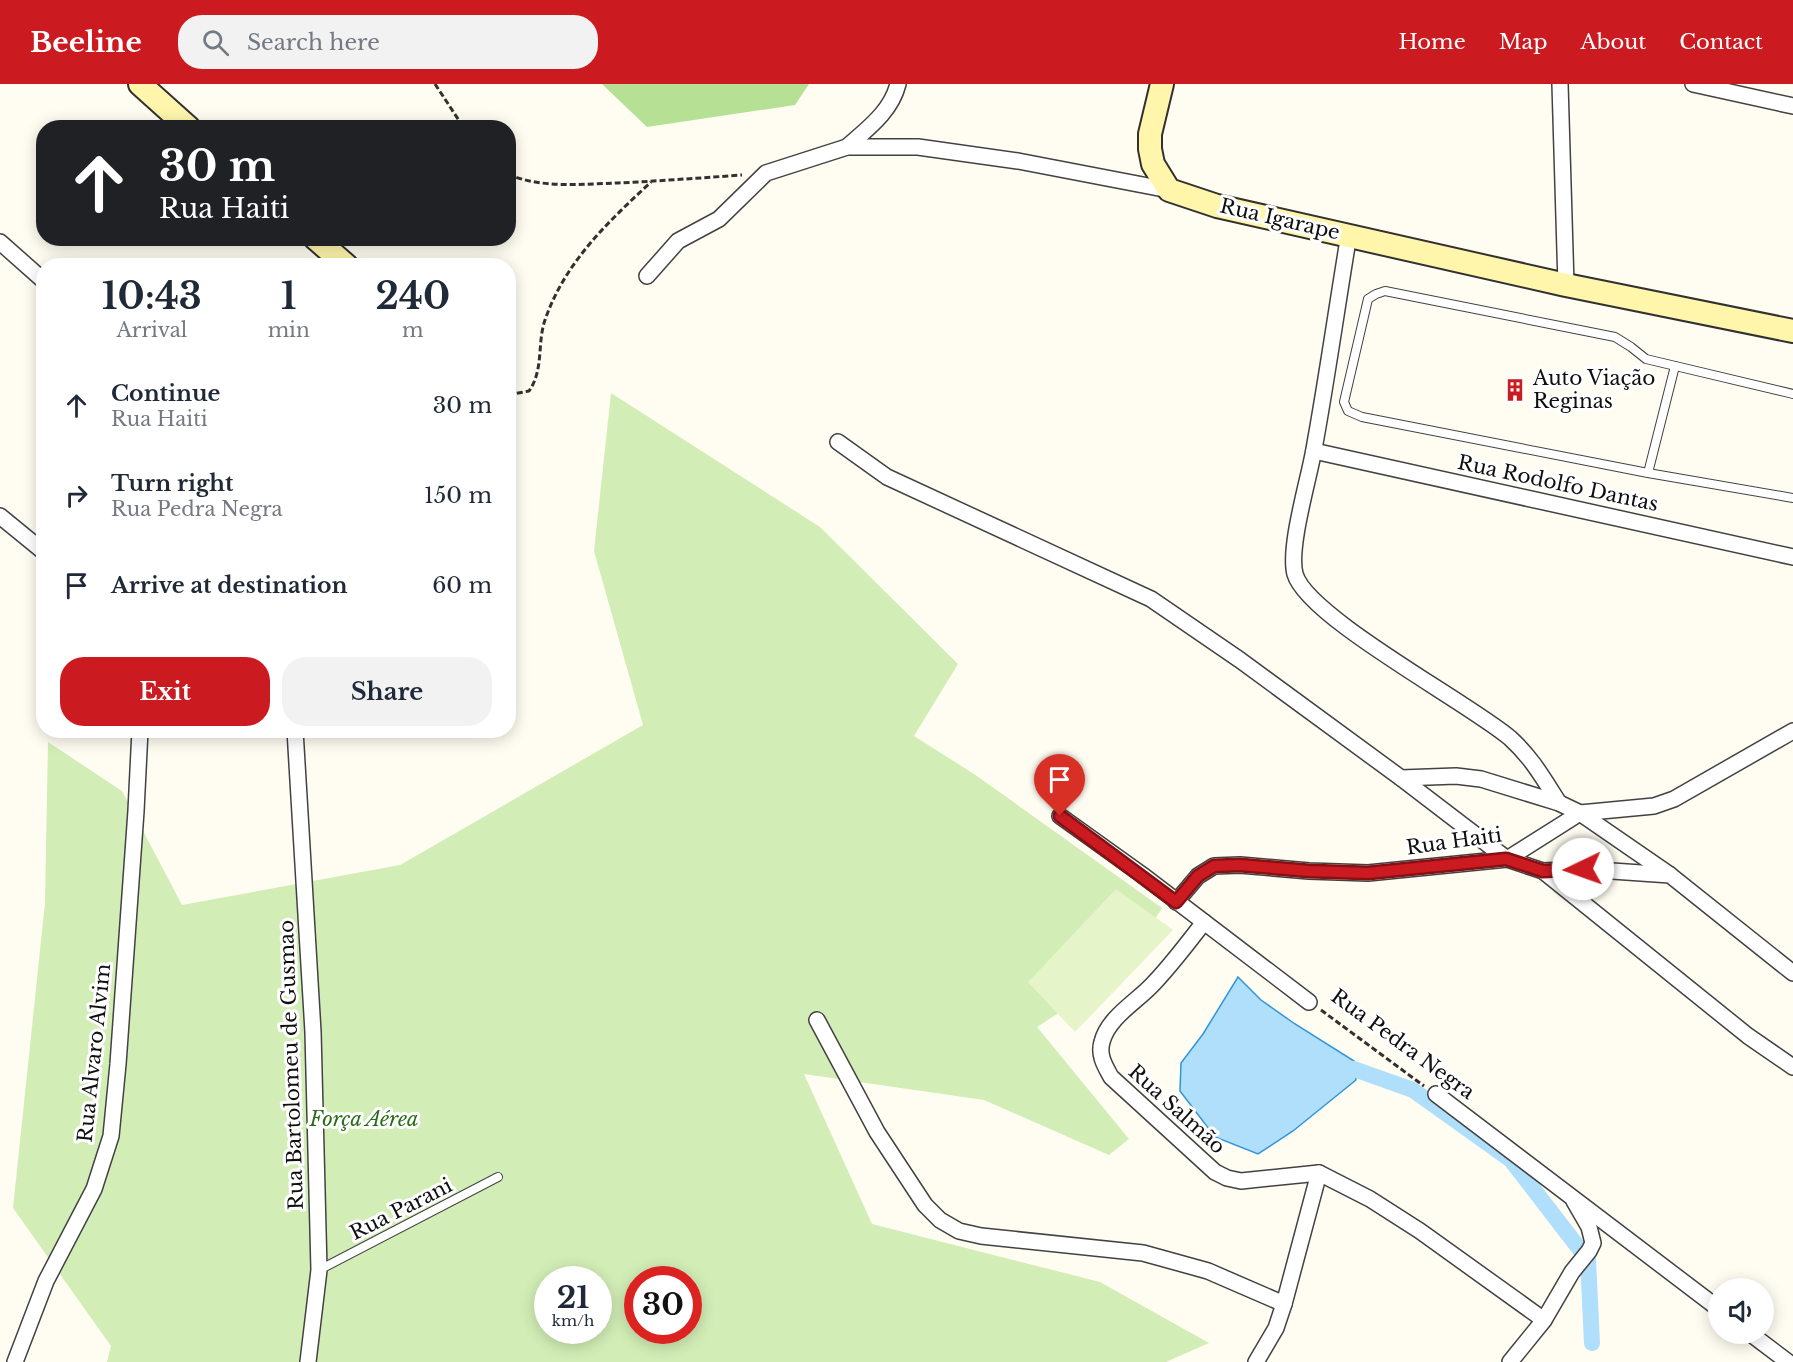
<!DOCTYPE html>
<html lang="en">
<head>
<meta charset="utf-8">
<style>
	body { margin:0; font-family:"Libre Baskerville",serif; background:#f2f2f3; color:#1f2937; height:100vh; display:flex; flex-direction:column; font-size:22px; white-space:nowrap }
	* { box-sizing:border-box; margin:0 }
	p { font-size:20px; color:#747a83 }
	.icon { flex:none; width:33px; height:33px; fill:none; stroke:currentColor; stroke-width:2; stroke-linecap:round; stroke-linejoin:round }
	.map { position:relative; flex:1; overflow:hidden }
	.drawer { position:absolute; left:36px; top:174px; width:480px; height:480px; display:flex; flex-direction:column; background:#fff; border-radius:24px; box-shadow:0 3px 15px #0003 }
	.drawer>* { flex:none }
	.top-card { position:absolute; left:36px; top:36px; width:480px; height:126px; border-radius:24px; box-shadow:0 3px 15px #0003; background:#202124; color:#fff; overflow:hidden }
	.tools { position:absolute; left:1708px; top:1194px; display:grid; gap:12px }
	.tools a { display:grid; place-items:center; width:66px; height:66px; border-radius:50%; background:#fff; box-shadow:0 3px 15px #0003; font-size:30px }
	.speed { position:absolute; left:534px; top:1182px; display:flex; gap:12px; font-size:30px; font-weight:700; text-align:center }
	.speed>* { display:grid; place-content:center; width:78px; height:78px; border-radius:50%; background:#fff; box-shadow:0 3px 15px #0003; line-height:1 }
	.speed small { font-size:15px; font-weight:400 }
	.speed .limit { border:9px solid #d22; background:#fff; color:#111 }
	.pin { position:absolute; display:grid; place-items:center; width:51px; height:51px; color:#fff; margin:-62px -26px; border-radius:50% 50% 50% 0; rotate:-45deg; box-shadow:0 0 6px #0007 }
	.pin .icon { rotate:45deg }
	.me { position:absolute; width:66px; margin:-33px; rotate:267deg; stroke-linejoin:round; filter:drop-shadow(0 0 4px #0008) }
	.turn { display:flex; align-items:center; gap:21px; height:126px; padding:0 24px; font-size:27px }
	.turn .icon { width:78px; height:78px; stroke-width:2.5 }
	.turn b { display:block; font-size:42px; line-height:51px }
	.eta { display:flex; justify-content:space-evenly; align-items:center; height:102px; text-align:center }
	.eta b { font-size:36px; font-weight:800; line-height:42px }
	.primary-button { display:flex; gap:12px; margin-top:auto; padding:12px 24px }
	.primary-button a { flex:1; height:69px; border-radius:24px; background:#cc1a21; color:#fff; font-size:24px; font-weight:800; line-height:69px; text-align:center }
	.primary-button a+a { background:#f2f2f3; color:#1f2937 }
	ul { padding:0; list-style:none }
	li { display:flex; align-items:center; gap:18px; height:90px; padding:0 24px }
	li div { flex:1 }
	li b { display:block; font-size:22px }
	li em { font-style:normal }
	header { display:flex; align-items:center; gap:36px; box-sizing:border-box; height:84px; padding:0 30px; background:#cc1a21; color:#fff }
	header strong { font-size:28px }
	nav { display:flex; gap:33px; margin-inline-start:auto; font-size:21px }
	.search { width:420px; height:54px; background:#f2f2f3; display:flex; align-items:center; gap:15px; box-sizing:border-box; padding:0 21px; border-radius:24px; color:#747a83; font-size:22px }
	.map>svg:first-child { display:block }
	.green { fill:#d2eeb6; fill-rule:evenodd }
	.forest { fill:#b6e094 }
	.pitch { fill:#e5f4c9 }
	.water { fill:#b0dffc; stroke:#3095d9; stroke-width:1.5 }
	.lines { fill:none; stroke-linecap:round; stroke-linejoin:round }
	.canal { stroke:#b0dffc; stroke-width:16 }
	.lane-casing { stroke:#424242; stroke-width:10 }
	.street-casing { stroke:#424242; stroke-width:18 }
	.secondary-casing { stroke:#313131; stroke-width:26 }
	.path { stroke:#313131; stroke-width:3; stroke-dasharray:6 3; stroke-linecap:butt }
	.lane { stroke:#fff; stroke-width:8 }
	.street { stroke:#fff; stroke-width:15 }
	.secondary { stroke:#fff6ac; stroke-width:22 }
	.route-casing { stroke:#851115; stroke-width:15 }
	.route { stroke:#cc1a21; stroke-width:10 }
	.labels { text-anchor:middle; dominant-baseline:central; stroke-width:6; stroke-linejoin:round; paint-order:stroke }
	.street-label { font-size:20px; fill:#0f0f0f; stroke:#fff }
	.poi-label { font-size:20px; fill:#0f0f0f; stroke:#fff; text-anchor:start }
	.park-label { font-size:20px; font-style:italic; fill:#2a6d18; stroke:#fff }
</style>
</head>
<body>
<header>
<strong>Beeline</strong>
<div class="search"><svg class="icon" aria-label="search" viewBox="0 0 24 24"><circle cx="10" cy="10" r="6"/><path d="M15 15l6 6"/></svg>Search here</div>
<nav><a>Home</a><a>Map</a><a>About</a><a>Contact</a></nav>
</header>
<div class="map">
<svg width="1793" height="1278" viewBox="0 0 1793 1278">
	<rect width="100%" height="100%" fill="#fffcf1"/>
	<!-- green -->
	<path class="green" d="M611 309 820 443 958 580 914 652 974 690 1162 824 1120 889 1037 943 1129 1055 1109 1071 984 1016 804 990 872 1140 1100 1198 1209 1259 1166 1278H107L111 1262 13 1124 45 819 48 658 122 707 182 821 400 781 643 641 594 467ZM548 1196H598V1246H548ZM638 1196H688V1246H638Z"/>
	<!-- forest -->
	<path class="forest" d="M602 0H809L795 21 647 43Z"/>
	<!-- pitch -->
	<path class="pitch" d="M1116 805 1173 846 1075 948 1028 898Z"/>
	<!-- water -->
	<path class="water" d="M1238 893 1261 916 1295 940 1354 977 1356 996 1293 1047 1258 1070 1215 1053 1180 1007 1181 979 1203 950Z"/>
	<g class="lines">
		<!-- canal -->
		<path class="canal" d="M1332 984 1354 985 1413 1006 1511 1076 1588 1176 1592 1259"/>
		<!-- lane casing -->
		<g class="lane-casing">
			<g id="lane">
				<path d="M1793 310 1646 275 1631 263 1615 253 1385 207 1376 210 1368 215 1344 318 1348 327 1362 333 1648 389 1793 414"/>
				<path d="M1648 389 1675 282"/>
				<path d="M319 1186 498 1093"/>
			</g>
		</g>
		<!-- street casing -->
		<g class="street-casing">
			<g id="street">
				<path d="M1560 0 1566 201"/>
				<path d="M1693 0 1793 22"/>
				<path d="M847 63C867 45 891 28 898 0"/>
				<path d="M1349 150C1337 222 1327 294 1314 365 1309 395 1288 463 1295 490 1307 533 1469 619 1510 654 1532 674 1543 694 1559 719"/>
				<path d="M0 158 44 197"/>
				<path d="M647 192 678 157 719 135 766 89 847 63H918L1018 77 1169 106"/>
				<path d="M838 358 887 393 1151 515 1240 576 1401 694 1507 775 1543 787 1748 952 1793 983"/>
				<path d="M1314 367 1793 473"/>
				<path d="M0 432 44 468"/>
				<path d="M295 646 313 948 319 1186 308 1278"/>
				<path d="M1401 694 1456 692 1481 695 1559 719 1580 729 1670 791"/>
				<path d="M1060 732 1141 790 1309 918"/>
				<path d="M1543 787 1583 785 1670 791 1793 889"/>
				<path d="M1176 818 1198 792 1214 782 1240 781 1309 787 1368 789 1507 775 1580 729 1654 722 1674 715 1793 647"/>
				<path d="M1204 838C1188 859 1172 880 1154 899 1138 917 1108 933 1102 958 1098 971 1105 982 1111 993L1215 1088 1227 1094 1241 1097 1319 1089 1370 1115 1420 1147 1544 1236"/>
				<path d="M817 936 877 1048 925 1121 940 1136 959 1147 981 1152 1143 1169 1208 1187 1284 1220"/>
				<path d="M1436 1010 1719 1225"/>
				<path d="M1751 1250 1788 1278"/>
				<path d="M15 1278 46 1197 94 1105 111 1052 118 980 136 727 140 646"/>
				<path d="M1256 1278 1276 1244 1284 1220 1319 1089"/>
				<path d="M1510 1278 1544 1236 1572 1188 1589 1167 1593 1159 1589 1143 1574 1117"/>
			</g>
		</g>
		<!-- secondary casing -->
		<g class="secondary-casing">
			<g id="secondary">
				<path d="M140 0 189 44"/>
				<path d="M1162 0 1150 50V65L1153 80 1169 106 1217 122 1566 201 1793 247"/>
				<path d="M315 154 347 182"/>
			</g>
		</g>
		<!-- path -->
		<g class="path">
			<path d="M435 0 464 44"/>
			<path d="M508 90C541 105 583 100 618 99 659 97 700 94 742 91"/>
			<path d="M508 311 529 307C544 286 537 259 545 236 565 178 608 138 651 98"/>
			<path d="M1321 926 1424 1002"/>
		</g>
		<!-- lane -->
		<use href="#lane" class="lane"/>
		<!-- street -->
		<use href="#street" class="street"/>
		<!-- secondary -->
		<use href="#secondary" class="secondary"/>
	</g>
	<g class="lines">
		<!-- route casing -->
		<g class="route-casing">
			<path id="route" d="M1060 732 1176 818 1198 792 1214 782 1240 781 1309 787 1368 789 1506 775 1543 787 1583 785"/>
		</g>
		<!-- route -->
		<use href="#route" class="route"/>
	</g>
	<!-- icons -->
	<defs>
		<g id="building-bare" transform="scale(1.8)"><path d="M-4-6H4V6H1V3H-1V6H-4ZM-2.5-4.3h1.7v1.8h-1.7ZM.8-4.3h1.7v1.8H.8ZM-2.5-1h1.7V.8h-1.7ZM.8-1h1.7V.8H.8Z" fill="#cc1a21" stroke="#fff" stroke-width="2.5" paint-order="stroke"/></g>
	</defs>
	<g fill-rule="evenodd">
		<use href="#building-bare" x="1515" y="306"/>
	</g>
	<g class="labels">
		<!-- street labels -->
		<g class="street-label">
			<text transform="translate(1280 135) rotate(13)">Rua Igarape</text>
			<text transform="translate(1558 399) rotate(12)">Rua Rodolfo Dantas</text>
			<text transform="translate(1454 757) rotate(-8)">Rua Haiti</text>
			<text transform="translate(1403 960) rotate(36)">Rua Pedra Negra</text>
			<text transform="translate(94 969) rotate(-84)">Rua Alvaro Alvim</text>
			<text transform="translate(291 981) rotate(-92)">Rua Bartolomeu de Gusmao</text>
			<text transform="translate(1177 1025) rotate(42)">Rua Salmão</text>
			<text transform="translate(401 1125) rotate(-27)">Rua Parani</text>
		</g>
		<!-- poi labels -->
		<g class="poi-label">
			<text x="1533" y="294">Auto Viação<tspan x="1533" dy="23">Reginas</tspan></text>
		</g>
		<!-- park labels -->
		<g class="park-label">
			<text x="364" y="1035">Força Aérea</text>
		</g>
	</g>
</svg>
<div class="tools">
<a><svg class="icon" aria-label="sound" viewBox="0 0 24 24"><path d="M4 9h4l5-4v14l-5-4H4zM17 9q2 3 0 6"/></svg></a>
</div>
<div class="speed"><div>21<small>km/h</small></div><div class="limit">30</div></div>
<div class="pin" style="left:1060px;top:732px;background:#d93025"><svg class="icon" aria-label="arrive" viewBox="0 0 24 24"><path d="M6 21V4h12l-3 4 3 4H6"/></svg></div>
<svg class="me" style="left:1583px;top:785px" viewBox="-20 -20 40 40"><circle r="19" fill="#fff"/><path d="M0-13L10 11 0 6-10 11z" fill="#cc1a21"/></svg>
<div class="top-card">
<div class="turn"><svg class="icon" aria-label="ahead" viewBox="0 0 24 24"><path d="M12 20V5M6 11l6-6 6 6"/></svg><div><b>30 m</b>Rua Haiti</div></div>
</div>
<section class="drawer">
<div class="eta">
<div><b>10:43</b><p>Arrival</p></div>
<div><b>1</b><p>min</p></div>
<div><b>240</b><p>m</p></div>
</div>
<ul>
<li><svg class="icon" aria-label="ahead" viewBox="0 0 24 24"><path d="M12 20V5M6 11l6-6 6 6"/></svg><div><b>Continue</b><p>Rua Haiti</p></div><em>30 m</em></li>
<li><svg class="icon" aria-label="right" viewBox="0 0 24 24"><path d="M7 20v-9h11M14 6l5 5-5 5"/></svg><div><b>Turn right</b><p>Rua Pedra Negra</p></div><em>150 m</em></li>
<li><svg class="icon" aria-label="arrive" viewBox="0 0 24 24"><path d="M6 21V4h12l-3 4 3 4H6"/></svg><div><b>Arrive at destination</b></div><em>60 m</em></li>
</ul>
<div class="primary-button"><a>Exit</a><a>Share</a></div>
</section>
</div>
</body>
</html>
